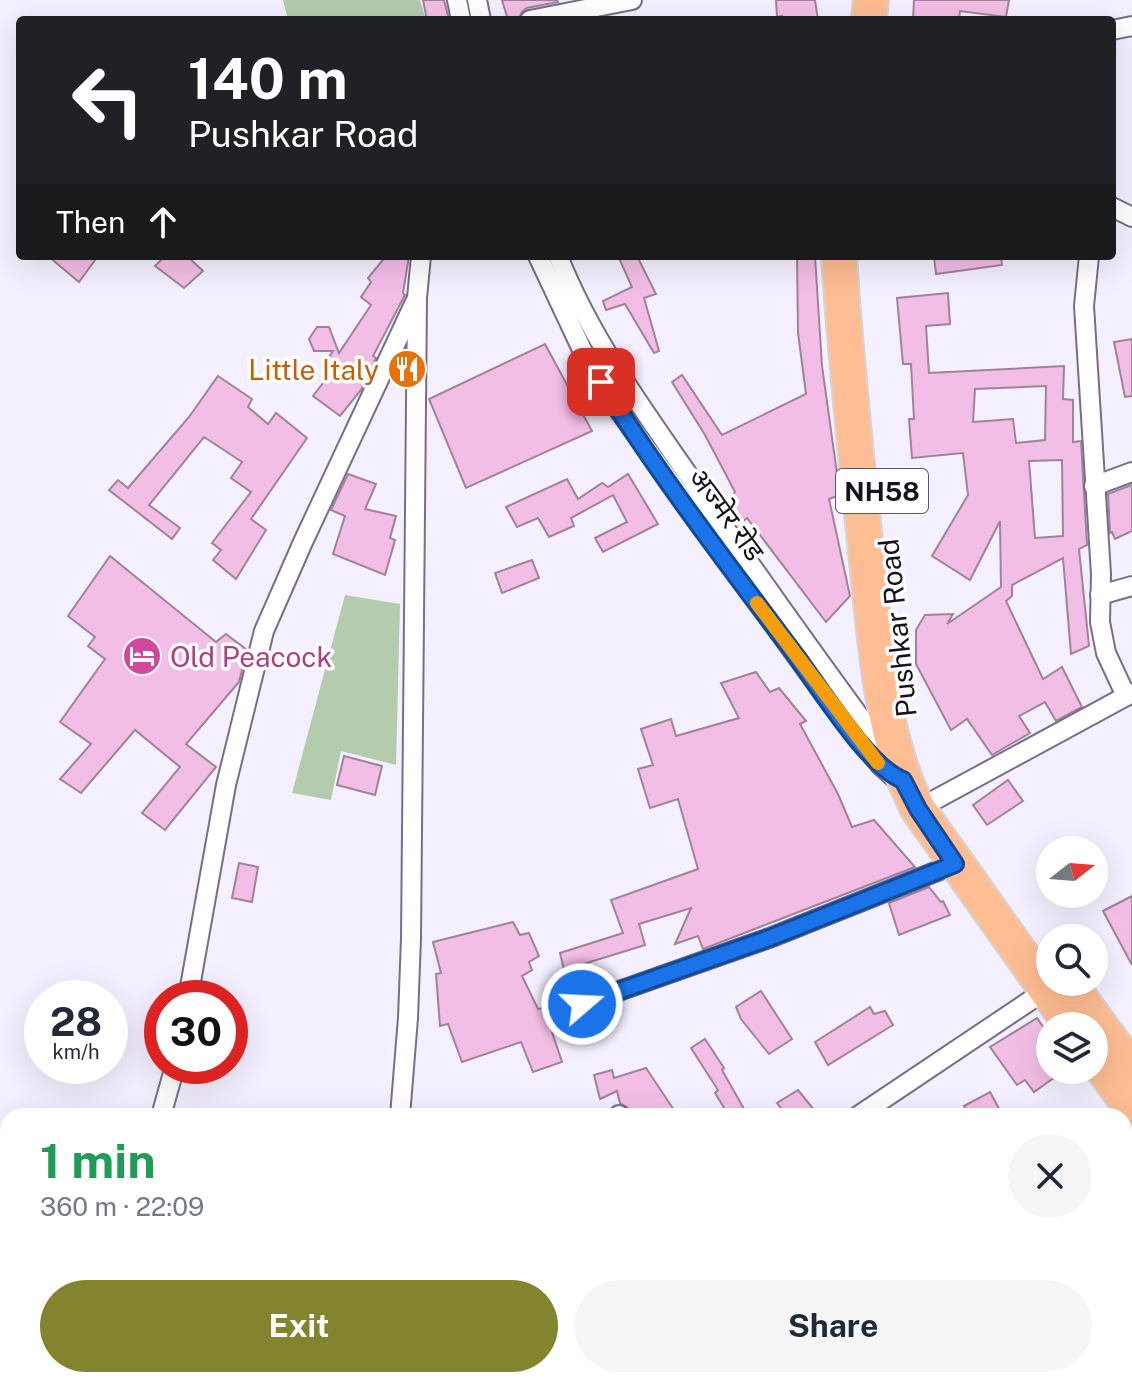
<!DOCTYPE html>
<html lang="en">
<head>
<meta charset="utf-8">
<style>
	body { margin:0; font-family:"Public Sans","Noto Sans Devanagari",sans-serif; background:#f6f6f7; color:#1f2937; height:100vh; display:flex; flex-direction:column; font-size:30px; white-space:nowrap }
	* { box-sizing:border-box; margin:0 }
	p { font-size:26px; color:#747a83 }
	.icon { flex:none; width:44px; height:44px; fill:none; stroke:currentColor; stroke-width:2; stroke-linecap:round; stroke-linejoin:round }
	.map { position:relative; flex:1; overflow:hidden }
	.panel { position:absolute; left:0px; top:1108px; width:1132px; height:280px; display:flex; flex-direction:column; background:#fff; border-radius:24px 24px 0 0; box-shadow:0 8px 32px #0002 }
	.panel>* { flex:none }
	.guide { position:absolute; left:16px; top:16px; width:1100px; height:244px; border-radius:8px; box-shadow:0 8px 32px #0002; background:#202124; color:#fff; overflow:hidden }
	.needle { width:52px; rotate:73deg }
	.buttons { position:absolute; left:1036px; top:836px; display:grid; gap:16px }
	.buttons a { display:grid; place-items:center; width:72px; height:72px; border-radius:50%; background:#fff; box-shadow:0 8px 32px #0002; font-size:40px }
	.speed { position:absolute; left:24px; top:980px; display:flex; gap:16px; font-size:40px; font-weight:700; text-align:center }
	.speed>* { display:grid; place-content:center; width:104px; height:104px; border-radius:50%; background:#fff; box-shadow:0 8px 32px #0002; line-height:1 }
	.speed small { font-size:20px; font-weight:400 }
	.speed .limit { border:12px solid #d22; background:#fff; color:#111 }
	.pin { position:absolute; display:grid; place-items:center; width:68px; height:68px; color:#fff; margin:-34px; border-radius:16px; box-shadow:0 4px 12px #0006 }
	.me { position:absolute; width:88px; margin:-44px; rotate:71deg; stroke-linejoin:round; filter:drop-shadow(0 0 6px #0008) }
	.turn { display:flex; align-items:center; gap:28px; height:168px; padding:0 40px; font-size:36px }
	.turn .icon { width:104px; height:104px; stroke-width:2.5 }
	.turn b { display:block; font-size:56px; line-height:68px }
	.then { display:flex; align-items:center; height:76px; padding:0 40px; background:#0003; gap:16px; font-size:30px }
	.round { display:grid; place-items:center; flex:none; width:84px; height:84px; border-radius:42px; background:#f6f6f7 }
	.headline { display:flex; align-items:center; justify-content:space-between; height:136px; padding:0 40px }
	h1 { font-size:48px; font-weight:700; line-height:60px; color:#1e9e55 }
	.primary-button { display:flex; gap:16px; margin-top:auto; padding:16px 40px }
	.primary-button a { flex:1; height:92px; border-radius:48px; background:#83852e; color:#fff; font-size:32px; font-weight:700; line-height:92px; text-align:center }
	.primary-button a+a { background:#f6f6f7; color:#1f2937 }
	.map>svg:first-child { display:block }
	.green { fill:#b4cbad }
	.building { fill:#f3bee6; stroke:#a08299; stroke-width:2; fill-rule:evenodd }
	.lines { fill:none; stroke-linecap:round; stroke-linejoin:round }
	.street-casing { stroke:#786e8c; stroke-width:22 }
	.highway-casing { stroke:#d5d4d6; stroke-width:38 }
	.street { stroke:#fff; stroke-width:18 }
	.highway { stroke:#febd93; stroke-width:34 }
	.route-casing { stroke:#114b97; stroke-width:20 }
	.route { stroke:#1a73e8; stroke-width:14 }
	.slow { stroke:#f59e0b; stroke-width:14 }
	.labels { text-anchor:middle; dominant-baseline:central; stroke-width:7; stroke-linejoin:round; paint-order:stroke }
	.shield { fill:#fff; stroke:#5b5861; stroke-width:2 }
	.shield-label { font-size:26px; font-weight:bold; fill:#15111d }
	.food-label { font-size:28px; fill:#c56008; stroke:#fff; text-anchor:end }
	.street-label { font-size:28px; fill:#15111d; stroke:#fff }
	.hotel-label { font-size:28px; fill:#b23c85; stroke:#fff; text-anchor:start }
</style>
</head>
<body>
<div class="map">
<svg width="1132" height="1388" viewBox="0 0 1132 1388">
	<rect width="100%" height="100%" fill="#f5f0ff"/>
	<!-- green -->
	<g class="green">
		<path d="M283 0H420L426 20H288Z"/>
		<path d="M345 595 400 604 396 765 341 751 331 800 292 793Z"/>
	</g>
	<!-- building -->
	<g class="building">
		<path d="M423 0H444L449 20H427Z"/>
		<path d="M502 0H557L558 2 527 8 522 12 518 20H508Z"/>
		<path d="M776 0H815L818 20H783L782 16 777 17Z"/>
		<path d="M914 0H1009L1006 17 960 11 959 20H913Z"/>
		<path d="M48 256H98L79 282Z"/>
		<path d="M165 256H187L203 271 184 288 155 266Z"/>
		<path d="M386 256H409L403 293 405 295 373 356 376 358 361 390 340 416 313 396 333 370 324 364 333 351H314L309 339 317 327H329L339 353 371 305 361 297 371 282 368 278Z"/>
		<path d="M618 256H637L656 294 644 298 659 351 654 353 625 304 606 310 603 301 632 287Z"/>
		<path d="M797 256H815L822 366 840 495 829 499 850 596 826 622 747 518 739 525 724 506 735 492 705 435 672 382 682 375 722 435 806 394 798 333Z"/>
		<path d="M934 256H1001L1002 265 936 274Z"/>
		<path d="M948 293 950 324 926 326 929 373 1064 366 1063 399 1073 400V442L1081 441 1087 545 1079 549 1089 646 1071 654 1063 558 1012 585V596L1006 601 1043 679 1062 667 1082 707 1056 721 1045 702 1019 716 1030 733 992 755 967 719 951 730 916 664V630L925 615 953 614 947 624 1001 587 1000 521 970 580 932 556 968 495 963 453 912 458 909 419H914L911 364H903L897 298ZM1046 386 1045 440 1016 443 1013 419 973 422 975 389ZM1062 460 1063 536 1035 538 1029 461Z"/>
		<path d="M1132 339V396L1125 397 1114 342Z"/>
		<path d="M545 344 592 431 466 488 429 399Z"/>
		<path d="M218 376 252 399 248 407 268 424 276 413 307 438 251 519 266 530 236 579 213 560 221 550 212 543 251 492 231 478 242 462 204 437 149 505 180 528 172 539 109 490 118 480 128 488 189 417Z"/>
		<path d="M348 474 376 484 365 509 396 516 390 538 395 540 385 575 333 554 345 516 331 510Z"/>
		<path d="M628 474 658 524 603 552 595 538 627 522 613 495 571 518 574 526 549 537 538 518 517 527 506 507 567 479 578 499 602 483 608 487Z"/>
		<path d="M1132 485V531L1115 539 1112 532 1110 533 1108 494Z"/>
		<path d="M110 556 216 642 226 634 247 650 239 682 186 744 216 767 165 830 142 813 180 767 135 730 81 793 60 779 91 744 60 722 105 659 88 646 95 637 68 616Z"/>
		<path d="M532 560 539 578 502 593 495 573Z"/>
		<path d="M756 672 770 692 779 688 806 721 800 724 838 794 852 827 874 820 915 867 703 949 698 936 675 944 691 908 639 924 645 945 564 970 560 953 623 933 611 900 698 869 678 799 650 808 638 769 653 765 641 729 671 719 676 736 739 718 721 683Z"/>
		<path d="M344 756 382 766 375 795 337 785Z"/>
		<path d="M1008 780 1023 801 987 825 973 805Z"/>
		<path d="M239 863 258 867 252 902 232 898Z"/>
		<path d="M929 887 941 902 943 901 950 915 899 935 889 903Z"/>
		<path d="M1132 896V965L1103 911Z"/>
		<path d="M513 922 520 935 529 933 539 956 529 962 532 970 522 976 538 1009 570 1004 574 1013 549 1023 562 1062 533 1072 521 1042 462 1062 448 1024 440 1026 436 974 441 973 433 942Z"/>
		<path d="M761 991 792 1039 769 1054 741 1019 736 1007Z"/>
		<path d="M870 1007 874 1014 885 1011 893 1025 828 1065 815 1042Z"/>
		<path d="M1037 1018 1048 1034 1037 1042 1050 1060V1070H1065L1034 1092 1025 1080 1017 1085 990 1047Z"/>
		<path d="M705 1039 724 1068 722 1070 748 1116H729L715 1093 718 1090 691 1048Z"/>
		<path d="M646 1068 678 1116H632L628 1108 620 1103 617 1091 600 1099 594 1075 612 1070 614 1078Z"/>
		<path d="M798 1090 819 1116H787L777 1103Z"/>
		<path d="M990 1092 1003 1116H970L964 1106Z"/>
	</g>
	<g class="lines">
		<!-- street casing -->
		<g class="street-casing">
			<g id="street">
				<path d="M457 0 461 20"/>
				<path d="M477 0 481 20"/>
				<path d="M530 20 632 0"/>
				<path d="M1112 30 1132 26"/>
				<path d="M1112 207 1132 217"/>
				<path d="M538 256 585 356 618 409 832 705 880 765 892 776 901 780"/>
				<path d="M558 256C590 337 640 405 689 476 750 565 812 652 876 739L885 748 893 751"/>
				<path d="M1089 256 1084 306 1101 574 1100 622 1106 653 1126 696"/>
				<path d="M1094 486 1132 472"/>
				<path d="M1100 595 1132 586"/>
				<path d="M918 809 1132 693"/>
				<path d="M188 998 226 785 264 631 303 542 416 300"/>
				<path d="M582 1004 772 937 955 864"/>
				<path d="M619 1115 620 1116"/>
				<path d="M161 1116 175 1066"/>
				<path d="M400 1116 408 1018 411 938 417 298 421 256"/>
				<path d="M858 1116 1046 990"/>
				<path d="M1124 1187 1132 1182"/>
				<path d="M787 1380 794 1388"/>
				<path d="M125 1388V1380"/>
				<path d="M381 1388 382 1380"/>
				<path d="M559 1388 583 1380"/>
				<path d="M857 1388 867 1380"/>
			</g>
		</g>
		<!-- highway casing -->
		<g class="highway-casing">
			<g id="highway">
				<path d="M869 20 871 0"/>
				<path d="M839 256C845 352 855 447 865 542 874 626 879 734 918 809L1072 1026"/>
				<path d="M1068 982 1132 1069"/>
				<path d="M1094 1056 1132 1109"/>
			</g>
		</g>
		<!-- street -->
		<use href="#street" class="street"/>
		<!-- highway -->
		<use href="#highway" class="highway"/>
	</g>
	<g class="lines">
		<!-- route casing -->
		<g class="route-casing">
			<path id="route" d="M582 1004 772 937 955 864 918 809 903 780C868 767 820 688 796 656 730 567 660 477 601 382"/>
		</g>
		<!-- route -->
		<use href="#route" class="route"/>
		<!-- slow -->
		<path class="slow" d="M757 603 878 763"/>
	</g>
	<!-- icons -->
	<defs>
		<g id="restaurant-disc" transform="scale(2)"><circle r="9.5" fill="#e8710a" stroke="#fff"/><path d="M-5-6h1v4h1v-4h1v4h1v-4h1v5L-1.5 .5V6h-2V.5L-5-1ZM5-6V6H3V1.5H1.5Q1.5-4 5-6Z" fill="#fff"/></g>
		<g id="hotel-disc" transform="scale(2)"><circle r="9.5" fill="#d1479c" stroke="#fff"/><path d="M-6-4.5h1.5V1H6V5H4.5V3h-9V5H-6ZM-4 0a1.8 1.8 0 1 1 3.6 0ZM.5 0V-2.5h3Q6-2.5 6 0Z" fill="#fff"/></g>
	</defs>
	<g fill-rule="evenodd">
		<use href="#restaurant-disc" x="407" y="369"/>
		<use href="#hotel-disc" x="142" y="656"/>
	</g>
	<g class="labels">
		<!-- shield labels -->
		<rect class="shield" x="836" y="469" width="92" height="44" rx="6"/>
		<g class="shield-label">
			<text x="882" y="491">NH58</text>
		</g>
		<!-- food labels -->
		<g class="food-label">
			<text x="379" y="369">Little Italy</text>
		</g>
		<!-- street labels -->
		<g class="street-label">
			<text transform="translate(727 514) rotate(54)">अज्मेर रोड</text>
			<text transform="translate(897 628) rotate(-96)">Pushkar Road</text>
		</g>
		<!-- hotel labels -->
		<g class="hotel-label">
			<text x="170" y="656">Old Peacock</text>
		</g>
	</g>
</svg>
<div class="buttons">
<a><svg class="needle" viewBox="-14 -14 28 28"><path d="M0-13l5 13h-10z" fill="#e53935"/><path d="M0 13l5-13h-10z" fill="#747a83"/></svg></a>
<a><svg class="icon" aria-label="search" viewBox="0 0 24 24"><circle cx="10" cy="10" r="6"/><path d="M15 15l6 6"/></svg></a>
<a><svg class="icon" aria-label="layers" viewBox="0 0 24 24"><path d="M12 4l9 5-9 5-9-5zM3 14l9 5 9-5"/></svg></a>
</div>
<div class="speed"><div>28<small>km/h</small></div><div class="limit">30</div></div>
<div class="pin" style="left:601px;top:382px;background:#d93025"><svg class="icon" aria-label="arrive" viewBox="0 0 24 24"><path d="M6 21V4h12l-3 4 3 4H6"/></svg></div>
<svg class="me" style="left:582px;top:1004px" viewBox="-20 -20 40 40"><circle r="17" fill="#1a73e8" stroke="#fff" stroke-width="3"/><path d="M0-11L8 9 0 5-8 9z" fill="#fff"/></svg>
<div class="guide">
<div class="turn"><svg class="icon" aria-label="left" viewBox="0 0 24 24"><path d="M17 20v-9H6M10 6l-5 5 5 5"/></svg><div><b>140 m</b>Pushkar Road</div></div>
<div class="then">Then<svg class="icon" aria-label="ahead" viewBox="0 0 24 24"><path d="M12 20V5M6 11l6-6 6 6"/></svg></div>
</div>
<section class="panel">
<div class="headline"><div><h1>1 min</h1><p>360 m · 22:09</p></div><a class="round"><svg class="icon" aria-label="close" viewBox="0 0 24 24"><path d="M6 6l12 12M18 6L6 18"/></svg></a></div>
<div class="primary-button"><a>Exit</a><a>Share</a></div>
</section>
</div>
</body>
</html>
